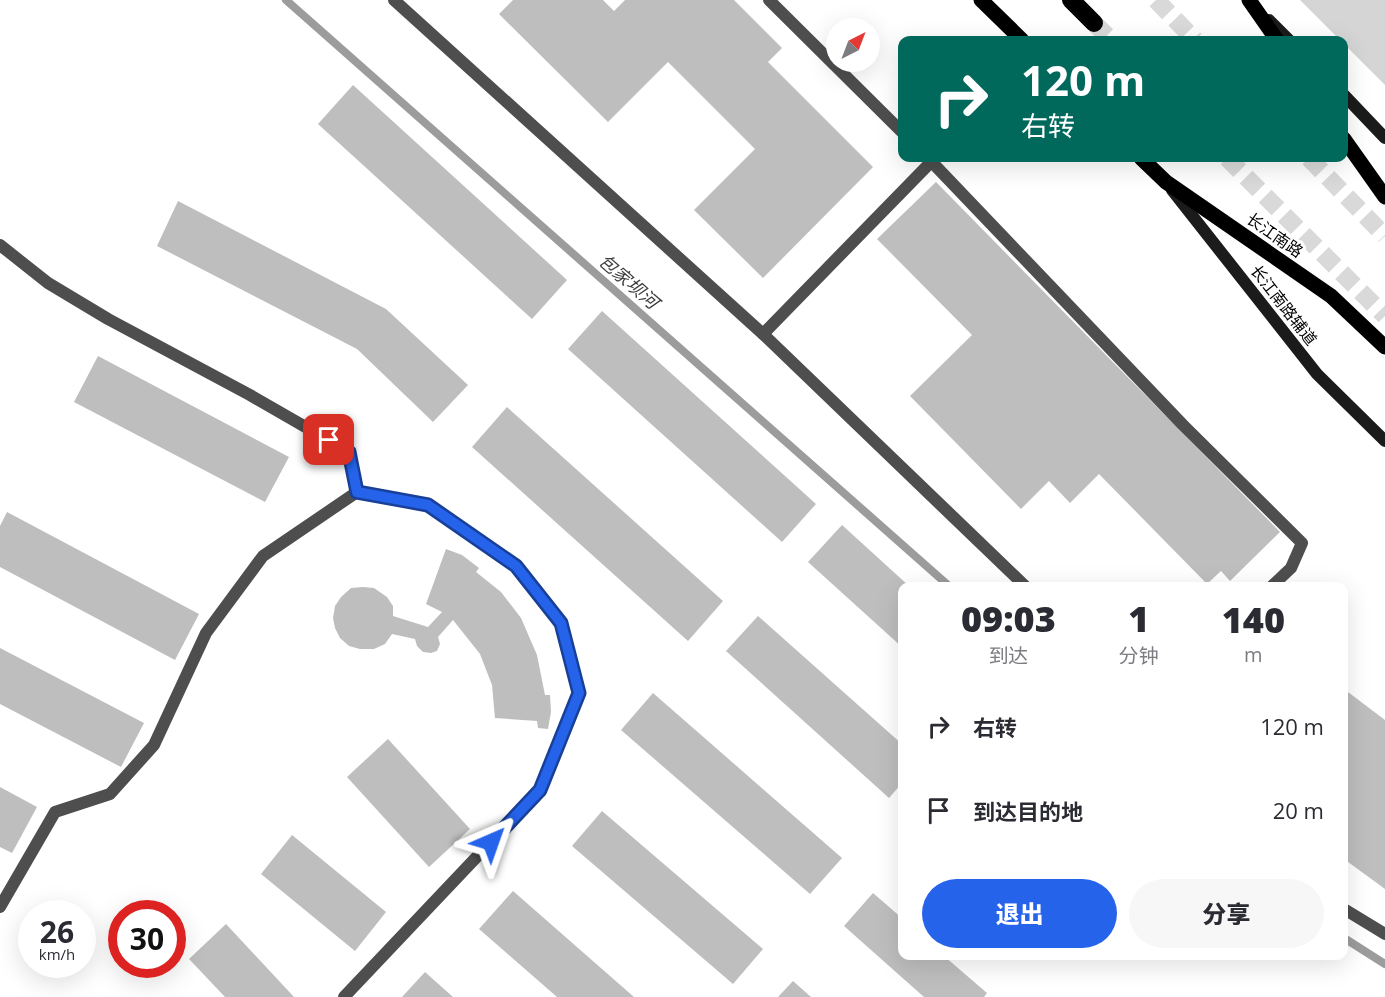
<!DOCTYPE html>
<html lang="zh">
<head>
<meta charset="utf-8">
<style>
	body { margin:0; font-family:"Open Sans","Noto Sans SC",sans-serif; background:#f7f7f7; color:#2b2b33; height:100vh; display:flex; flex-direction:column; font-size:22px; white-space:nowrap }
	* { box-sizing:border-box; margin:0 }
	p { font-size:20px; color:#7c7c81 }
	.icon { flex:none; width:33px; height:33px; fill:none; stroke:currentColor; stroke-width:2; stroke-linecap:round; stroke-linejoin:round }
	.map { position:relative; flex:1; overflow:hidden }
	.side { position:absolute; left:898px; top:582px; width:450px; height:378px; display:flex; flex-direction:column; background:#fff; border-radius:12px; box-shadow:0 6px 24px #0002 }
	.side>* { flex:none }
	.banner { position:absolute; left:898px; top:36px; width:450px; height:126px; border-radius:12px; box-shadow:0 6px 24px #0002; background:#00695c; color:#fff; overflow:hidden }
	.needle { width:39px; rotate:42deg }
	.fabs { position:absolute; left:826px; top:18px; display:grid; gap:12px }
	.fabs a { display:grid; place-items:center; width:54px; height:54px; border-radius:50%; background:#fff; box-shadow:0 6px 24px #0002; font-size:30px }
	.speed { position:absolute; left:18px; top:900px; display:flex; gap:12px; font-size:30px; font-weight:700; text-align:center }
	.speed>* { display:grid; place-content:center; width:78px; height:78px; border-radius:50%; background:#fff; box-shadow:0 6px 24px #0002; line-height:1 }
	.speed small { font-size:15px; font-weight:400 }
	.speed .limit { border:9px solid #d22; background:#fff; color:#111 }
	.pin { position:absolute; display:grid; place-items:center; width:51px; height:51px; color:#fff; margin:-26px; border-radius:12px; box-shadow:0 3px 9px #0006 }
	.me { position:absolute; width:66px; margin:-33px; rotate:43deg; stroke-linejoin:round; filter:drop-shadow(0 0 4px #0008) }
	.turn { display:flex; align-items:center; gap:21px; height:126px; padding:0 24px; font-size:27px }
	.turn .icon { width:78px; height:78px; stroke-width:2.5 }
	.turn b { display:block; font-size:42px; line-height:51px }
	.eta { display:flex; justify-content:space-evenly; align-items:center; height:102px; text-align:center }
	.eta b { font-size:36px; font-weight:800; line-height:42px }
	.action { display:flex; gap:12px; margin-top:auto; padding:12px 24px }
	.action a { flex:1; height:69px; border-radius:36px; background:#2563eb; color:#fff; font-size:24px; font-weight:800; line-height:69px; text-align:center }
	.action a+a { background:#f7f7f7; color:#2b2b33 }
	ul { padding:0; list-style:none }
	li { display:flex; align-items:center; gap:18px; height:84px; padding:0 24px }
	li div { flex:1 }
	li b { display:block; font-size:22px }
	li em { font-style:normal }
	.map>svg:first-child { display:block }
	.green { fill:#d5d5d5 }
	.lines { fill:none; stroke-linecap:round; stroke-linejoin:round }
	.stream { stroke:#9c9c9c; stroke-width:8 }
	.building { fill:#bebebe }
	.highway-tunnel { stroke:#d9d9d9; stroke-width:18; stroke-dasharray:18 9; stroke-linecap:butt }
	.street { stroke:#4e4e4e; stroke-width:12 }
	.secondary { stroke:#1b1b1b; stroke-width:12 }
	.primary { stroke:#000; stroke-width:15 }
	.highway { stroke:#000; stroke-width:18 }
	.route-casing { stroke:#184099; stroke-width:15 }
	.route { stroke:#2563eb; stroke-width:10 }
	.labels { text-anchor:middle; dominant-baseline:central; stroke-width:6; stroke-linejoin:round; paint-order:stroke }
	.street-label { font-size:16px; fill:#000; stroke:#fff }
	.water-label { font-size:18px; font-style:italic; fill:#3d3d3d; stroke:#fff }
</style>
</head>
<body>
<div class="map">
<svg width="1385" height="997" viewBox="0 0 1385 997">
	<rect width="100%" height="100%" fill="#fff"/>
	<!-- green -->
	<path class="green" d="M1300 0H1385V85L1344 44V40H1340Z"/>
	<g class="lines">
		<!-- stream -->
		<g class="stream">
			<path d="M286 0 949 586"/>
			<path d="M1344 938 1385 964"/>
		</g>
	</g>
	<!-- building -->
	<g class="building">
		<path d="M513 0H603L614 11 625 0H734L782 48 768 62 873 167 763 278 694 210 755 149 668 62 608 122 499 14Z"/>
		<path d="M353 85 567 280 532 319 318 124Z"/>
		<path d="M936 182 1280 532 1230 581 1221 571 1207 584 1099 474 1070 503 1049 481 1021 509 910 396 972 335 877 239Z"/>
		<path d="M178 201 386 309 468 385 433 422 357 349 157 246Z"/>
		<path d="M602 311 816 504 782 542 568 349Z"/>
		<path d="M98 356 289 457 265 502 74 402Z"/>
		<path d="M507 407 723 601 688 641 472 447Z"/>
		<path d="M7 512 199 614 175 660 0 567V526Z"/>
		<path d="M842 525 909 586H903V648L808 562Z"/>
		<path d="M446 549 462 555 479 568 476 572 501 592 521 618 537 655 545 695H550L551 712 548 729 538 728 537 721 495 718 492 685 480 654 453 620 438 637 440 644 437 651 431 653 423 652 417 646 415 639 392 634 385 644 374 649H360L349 646 340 638 335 628 333 618 335 606 341 597 351 588 363 587 374 588 387 597 393 606V616L428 627 442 612 426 604Z"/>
		<path d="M758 616 903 745V782L889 798 726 651Z"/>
		<path d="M0 648 144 723 121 767 0 704Z"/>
		<path d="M1344 689 1385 720V889L1344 859Z"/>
		<path d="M653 693 842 858 810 894 621 730Z"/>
		<path d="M388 739 470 829 429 867 347 777Z"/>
		<path d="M0 787 37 807 12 853 0 847Z"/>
		<path d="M602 811 763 949 733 984 572 846Z"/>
		<path d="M292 835 386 912 355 951 261 874Z"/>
		<path d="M513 891 634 997H557L479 929Z"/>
		<path d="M873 893 903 919V956H944L987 993 984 997H924L844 926Z"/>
		<path d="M226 924 294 997H225L189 959Z"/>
		<path d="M425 972 453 997H402Z"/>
		<path d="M793 981 811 997H778Z"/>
	</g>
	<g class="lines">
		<!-- highway-tunnel -->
		<g class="highway-tunnel">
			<path d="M1156 0 1195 40"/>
			<path d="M1094 23 1111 40"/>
			<path d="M1227 158 1385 316"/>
			<path d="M1309 158 1385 236"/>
		</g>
		<!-- street -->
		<g class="street">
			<path d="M394 0 763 334 1025 586"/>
			<path d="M769 0 903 133"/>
			<path d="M928 158 1183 425 1302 543 1291 568 1272 586"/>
			<path d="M0 245 48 283 108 319 250 395 349 452 357 492"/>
			<path d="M763 334 932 161"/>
			<path d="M0 907 55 812 110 794 154 745 206 633 263 556 357 492 428 505 516 566 561 623 579 693 540 790 344 997"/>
			<path d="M1344 909 1385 934"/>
		</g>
		<!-- secondary -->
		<g class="secondary">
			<path d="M1269 20 1289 40"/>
			<path d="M1344 95 1385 138"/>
			<path d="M1172 190 1317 374 1385 441"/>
		</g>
		<!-- primary -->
		<g class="primary">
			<path d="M981 0 1022 40"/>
			<path d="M1249 0 1277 40"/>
			<path d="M1344 139 1385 197"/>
			<path d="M1141 158 1166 182 1331 296 1385 347"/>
		</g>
		<!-- highway -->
		<path class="highway" d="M1071 0 1094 23"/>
	</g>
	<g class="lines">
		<!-- route casing -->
		<g class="route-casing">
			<path id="route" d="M329 440 349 452 357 492 428 505 516 566 561 623 579 693 540 790 491 842"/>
		</g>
		<!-- route -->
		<use href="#route" class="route"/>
	</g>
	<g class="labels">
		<!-- street labels -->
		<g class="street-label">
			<text transform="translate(1275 235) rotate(35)">长江南路</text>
			<text transform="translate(1284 305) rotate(52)">长江南路辅道</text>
		</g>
		<!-- water labels -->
		<g class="water-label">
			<text transform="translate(629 281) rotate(41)">包家坝河</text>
		</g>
	</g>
</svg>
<div class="fabs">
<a><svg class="needle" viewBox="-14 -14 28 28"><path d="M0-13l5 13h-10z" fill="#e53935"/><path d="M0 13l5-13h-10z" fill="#7c7c81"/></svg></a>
</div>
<div class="speed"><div>26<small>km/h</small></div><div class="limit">30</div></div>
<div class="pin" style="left:329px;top:440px;background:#d93025"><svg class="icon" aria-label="arrive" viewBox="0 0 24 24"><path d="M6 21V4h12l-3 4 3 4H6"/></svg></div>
<svg class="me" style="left:491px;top:842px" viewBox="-20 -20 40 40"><path d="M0-17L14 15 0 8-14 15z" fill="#2563eb" stroke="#fff" stroke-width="4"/></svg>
<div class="banner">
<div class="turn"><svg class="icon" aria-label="right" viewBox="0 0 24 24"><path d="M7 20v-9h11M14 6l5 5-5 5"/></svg><div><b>120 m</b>右转</div></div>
</div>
<section class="side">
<div class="eta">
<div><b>09:03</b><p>到达</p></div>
<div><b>1</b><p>分钟</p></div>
<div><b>140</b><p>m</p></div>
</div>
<ul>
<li><svg class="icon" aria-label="right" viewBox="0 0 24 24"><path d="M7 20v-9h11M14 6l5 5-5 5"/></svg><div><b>右转</b></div><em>120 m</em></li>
<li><svg class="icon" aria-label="arrive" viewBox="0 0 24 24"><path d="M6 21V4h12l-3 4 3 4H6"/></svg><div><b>到达目的地</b></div><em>20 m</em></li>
</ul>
<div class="action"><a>退出</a><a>分享</a></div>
</section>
</div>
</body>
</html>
